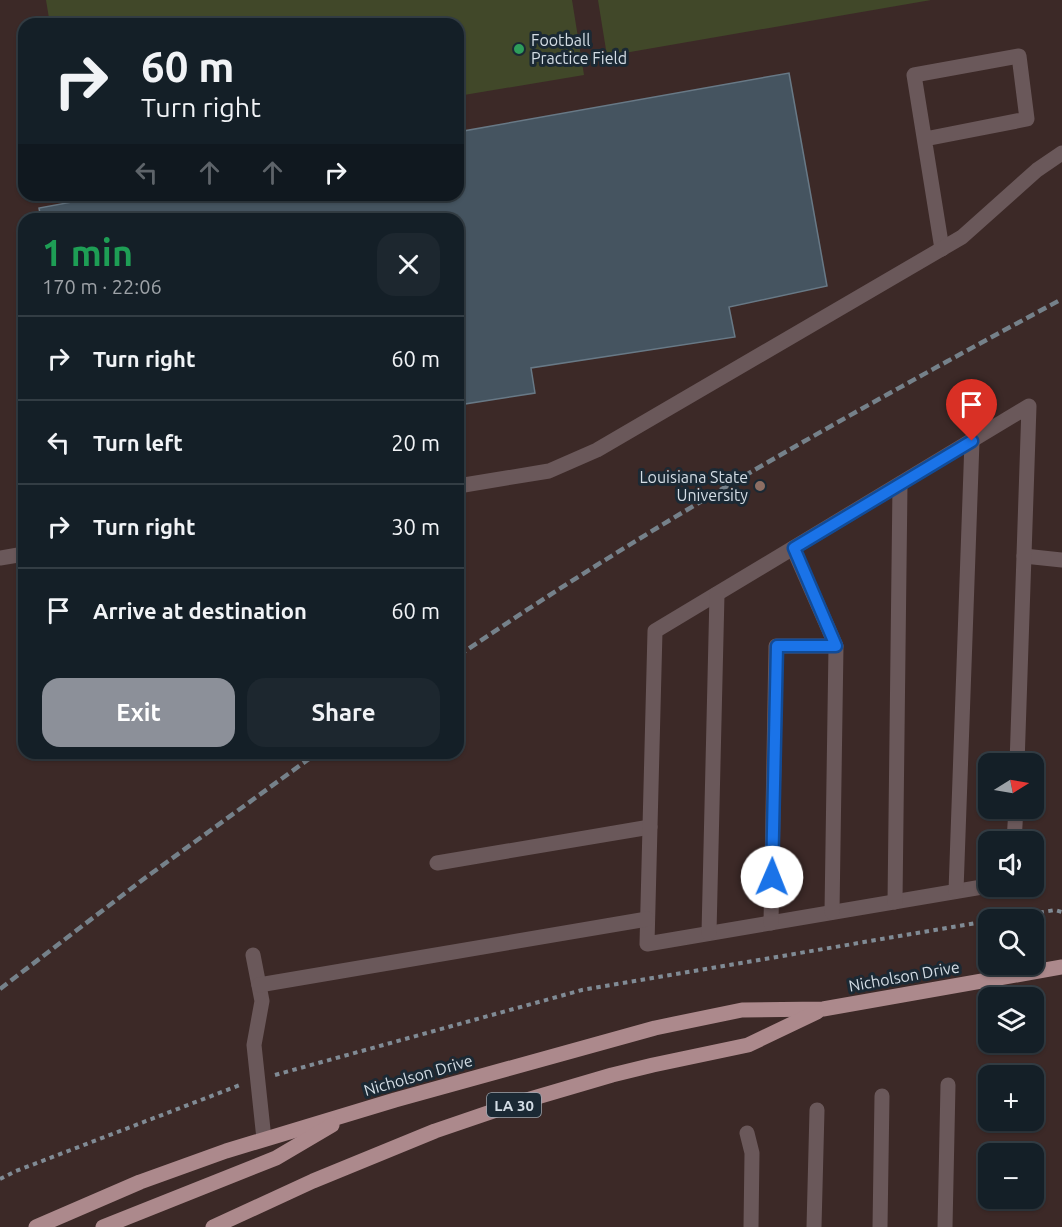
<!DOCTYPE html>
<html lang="en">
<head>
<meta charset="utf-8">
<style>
	body { margin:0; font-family:Ubuntu,sans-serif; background:#1d272f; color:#f1f3f6; height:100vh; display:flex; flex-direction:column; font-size:22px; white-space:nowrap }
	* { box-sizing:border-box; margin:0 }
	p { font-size:20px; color:#9da2a7 }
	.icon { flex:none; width:33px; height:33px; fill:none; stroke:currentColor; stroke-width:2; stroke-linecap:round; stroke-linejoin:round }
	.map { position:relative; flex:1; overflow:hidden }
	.side { position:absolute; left:18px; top:213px; width:446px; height:546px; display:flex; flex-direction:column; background:#141f27; border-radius:18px; box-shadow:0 2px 4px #0004,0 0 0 2px #333d44 }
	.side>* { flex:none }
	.guide { position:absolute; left:18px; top:18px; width:446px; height:183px; border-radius:18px; box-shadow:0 2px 4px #0004,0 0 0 2px #333d44; background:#141f27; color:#f1f3f6; overflow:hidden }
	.needle { width:39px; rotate:79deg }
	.tools { position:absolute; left:978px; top:753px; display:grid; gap:12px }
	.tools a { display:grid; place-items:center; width:66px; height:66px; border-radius:12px; background:#141f27; box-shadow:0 2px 4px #0004,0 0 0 2px #333d44; font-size:30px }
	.pin { position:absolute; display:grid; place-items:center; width:51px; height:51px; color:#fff; margin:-62px -26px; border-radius:50% 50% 50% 0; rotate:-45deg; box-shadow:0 0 6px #0007 }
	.pin .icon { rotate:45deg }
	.me { position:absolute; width:66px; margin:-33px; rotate:1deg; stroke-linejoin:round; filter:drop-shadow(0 0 4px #0008) }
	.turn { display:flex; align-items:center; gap:21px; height:126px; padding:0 24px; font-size:27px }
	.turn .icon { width:78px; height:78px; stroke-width:2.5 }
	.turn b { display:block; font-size:42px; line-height:51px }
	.lanes { display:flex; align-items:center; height:57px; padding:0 24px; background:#0003; justify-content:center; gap:30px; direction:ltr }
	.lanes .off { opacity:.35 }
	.round { display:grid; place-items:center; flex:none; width:63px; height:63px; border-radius:18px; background:#1d272f }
	.headline { display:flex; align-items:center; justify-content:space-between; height:102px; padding:0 24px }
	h1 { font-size:36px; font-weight:700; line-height:45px; color:#1e9e55 }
	.action { display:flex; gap:12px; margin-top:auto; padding:12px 24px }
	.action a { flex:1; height:69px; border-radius:18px; background:#8c9099; color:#fff; font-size:24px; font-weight:700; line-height:69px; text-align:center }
	.action a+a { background:#1d272f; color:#f1f3f6 }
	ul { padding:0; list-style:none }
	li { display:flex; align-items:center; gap:18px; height:84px; padding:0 24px; border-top:2px solid #333d44 }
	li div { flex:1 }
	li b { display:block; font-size:22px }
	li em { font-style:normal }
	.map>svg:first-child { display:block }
	.education { fill:#3c2927; fill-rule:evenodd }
	.green { fill:#414829 }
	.building { fill:#455460; stroke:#687986; stroke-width:1.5 }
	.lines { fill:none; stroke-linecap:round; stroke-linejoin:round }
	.path { stroke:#808b95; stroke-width:4; stroke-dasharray:4.5 4.5; stroke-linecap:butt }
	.minor { stroke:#6a585a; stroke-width:15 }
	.major { stroke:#ac898c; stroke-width:15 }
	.rail { stroke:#75818a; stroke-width:4.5; stroke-dasharray:9 4.5; stroke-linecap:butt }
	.route-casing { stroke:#114b97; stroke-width:15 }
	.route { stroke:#1a73e8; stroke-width:10 }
	.leisure-dot { fill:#2e9e5b; stroke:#1b2934; stroke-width:2 }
	.education-dot { fill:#8d6e63; stroke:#1b2934; stroke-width:2 }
	.labels { text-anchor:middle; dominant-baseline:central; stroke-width:6; stroke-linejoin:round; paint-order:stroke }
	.shield { fill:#1b2934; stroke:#9ca7b0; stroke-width:1.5 }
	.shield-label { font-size:15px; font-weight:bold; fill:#d4dde5 }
	.poi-label { font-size:16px; fill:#d4dde5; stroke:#1b2934; text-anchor:start }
	.street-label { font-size:16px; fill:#d4dde5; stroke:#1b2934 }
</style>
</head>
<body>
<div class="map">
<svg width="1062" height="1227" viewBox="0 0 1062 1227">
	<rect width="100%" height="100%" fill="#1b2934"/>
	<!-- education -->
	<path class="education" d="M0 0H1062V1227H0ZM24 24H458V195H24ZM24 219H458V753H24ZM988 764H1034V808H988ZM988 842H1034V886H988ZM988 920H1034V964H988ZM988 998H1034V1042H988ZM988 1076H1034V1120H988ZM988 1154H1034V1198H988Z"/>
	<!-- green -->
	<g class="green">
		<path d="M46 0H572L584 75 458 96V24H50Z"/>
		<path d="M598 0H931L607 56Z"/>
	</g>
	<!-- building -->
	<path class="building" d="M789 73 827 286 729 307 735 337 531 368 535 393 458 405V219H41L39 208 110 195H458V132Z"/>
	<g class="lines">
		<!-- path -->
		<g class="path">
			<path d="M995 920 1055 910 1062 912"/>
			<path d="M275 1075 582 990 988 921"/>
			<path d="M0 1179 16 1171 240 1085"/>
		</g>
		<!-- minor -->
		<g class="minor">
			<path d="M925 139 1027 119 1019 56 914 75 942 249"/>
			<path d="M458 486 549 471 597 450 962 237 1037 170 1062 153"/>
			<path d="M793 548 836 646"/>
			<path d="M1024 556 1062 560"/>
			<path d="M0 558 24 554"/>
			<path d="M1014 842 1016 808"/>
			<path d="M437 863 650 827"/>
			<path d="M988 886 647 944 655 631 1029 406 1017 764"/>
			<path d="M956 891 972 441"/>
			<path d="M895 902 900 484"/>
			<path d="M771 923 776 646H836L832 912"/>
			<path d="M709 933 717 594"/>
			<path d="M253 955 262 1001 254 1045 264 1139"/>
			<path d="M259 985 647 919"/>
			<path d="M747 1133 752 1153 751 1227"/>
			<path d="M814 1227 817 1110"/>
			<path d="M880 1227 882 1096"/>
			<path d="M945 1227 948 1085"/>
		</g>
		<!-- major -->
		<g class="major">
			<path d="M36 1227 140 1182 226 1151 395 1100 655 1028 742 1010 823 1009 1062 967"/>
			<path d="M103 1227 276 1158 332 1125"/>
			<path d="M213 1227 313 1181 435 1131 520 1102 612 1075 653 1065 748 1045 817 1012"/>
		</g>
		<!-- rail -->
		<g class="rail">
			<path d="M458 656C651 524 856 410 1062 299"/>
			<path d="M0 989 145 878 317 753"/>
		</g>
	</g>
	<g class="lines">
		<!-- route casing -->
		<g class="route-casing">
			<path id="route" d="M772 877 777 646H836L794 548 972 441"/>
		</g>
		<!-- route -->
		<use href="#route" class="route"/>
	</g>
	<!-- markers -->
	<circle class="leisure-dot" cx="519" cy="49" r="6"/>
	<circle class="education-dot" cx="760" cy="486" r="6"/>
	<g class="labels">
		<!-- shield labels -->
		<rect class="shield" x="487" y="1093" width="54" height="24" rx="4.5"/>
		<g class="shield-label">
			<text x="514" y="1105">LA 30</text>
		</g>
		<!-- poi labels -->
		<g class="poi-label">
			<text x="531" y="40">Football<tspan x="531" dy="18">Practice Field</tspan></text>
			<text x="748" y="477" text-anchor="end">Louisiana State<tspan x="748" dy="18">University</tspan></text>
		</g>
		<!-- street labels -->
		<g class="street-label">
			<text transform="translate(904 976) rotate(-10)">Nicholson Drive</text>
			<text transform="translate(418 1075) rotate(-16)">Nicholson Drive</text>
		</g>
	</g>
</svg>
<div class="tools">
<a><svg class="needle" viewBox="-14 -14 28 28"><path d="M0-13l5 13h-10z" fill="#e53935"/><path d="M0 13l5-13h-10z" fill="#9da2a7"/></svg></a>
<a><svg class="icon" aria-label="sound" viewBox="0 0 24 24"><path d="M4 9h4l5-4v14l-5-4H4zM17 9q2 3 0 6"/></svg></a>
<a><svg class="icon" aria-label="search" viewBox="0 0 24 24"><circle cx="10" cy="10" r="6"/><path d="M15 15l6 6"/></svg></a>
<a><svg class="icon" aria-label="layers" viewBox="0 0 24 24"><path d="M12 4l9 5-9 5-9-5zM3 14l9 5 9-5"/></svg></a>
<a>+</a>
<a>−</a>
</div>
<div class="pin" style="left:972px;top:441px;background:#d93025"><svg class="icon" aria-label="arrive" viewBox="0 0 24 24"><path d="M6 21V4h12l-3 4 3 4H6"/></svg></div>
<svg class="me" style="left:772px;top:877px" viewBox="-20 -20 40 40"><circle r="19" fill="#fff"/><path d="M0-13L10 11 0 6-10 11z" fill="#1a73e8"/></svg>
<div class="guide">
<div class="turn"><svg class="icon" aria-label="right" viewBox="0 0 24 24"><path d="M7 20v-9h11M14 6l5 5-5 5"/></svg><div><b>60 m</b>Turn right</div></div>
<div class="lanes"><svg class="icon off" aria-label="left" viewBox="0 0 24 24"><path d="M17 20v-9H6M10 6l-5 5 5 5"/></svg><svg class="icon off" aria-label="ahead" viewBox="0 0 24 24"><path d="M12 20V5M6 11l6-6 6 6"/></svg><svg class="icon off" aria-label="ahead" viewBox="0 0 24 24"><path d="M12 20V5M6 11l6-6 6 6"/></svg><svg class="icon" aria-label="right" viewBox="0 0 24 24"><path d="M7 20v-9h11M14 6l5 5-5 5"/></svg></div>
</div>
<section class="side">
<div class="headline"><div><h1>1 min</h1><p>170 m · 22:06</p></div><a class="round"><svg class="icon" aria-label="close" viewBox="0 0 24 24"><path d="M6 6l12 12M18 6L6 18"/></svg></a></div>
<ul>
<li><svg class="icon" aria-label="right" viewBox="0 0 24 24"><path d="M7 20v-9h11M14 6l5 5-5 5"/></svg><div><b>Turn right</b></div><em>60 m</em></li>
<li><svg class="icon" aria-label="left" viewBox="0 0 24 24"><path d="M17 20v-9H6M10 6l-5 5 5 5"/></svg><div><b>Turn left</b></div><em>20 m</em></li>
<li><svg class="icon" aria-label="right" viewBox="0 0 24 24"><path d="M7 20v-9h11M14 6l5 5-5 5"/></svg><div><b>Turn right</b></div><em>30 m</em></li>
<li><svg class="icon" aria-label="arrive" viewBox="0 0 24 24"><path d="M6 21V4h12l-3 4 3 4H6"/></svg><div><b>Arrive at destination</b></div><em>60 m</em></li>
</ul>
<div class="action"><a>Exit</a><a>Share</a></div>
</section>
</div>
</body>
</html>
